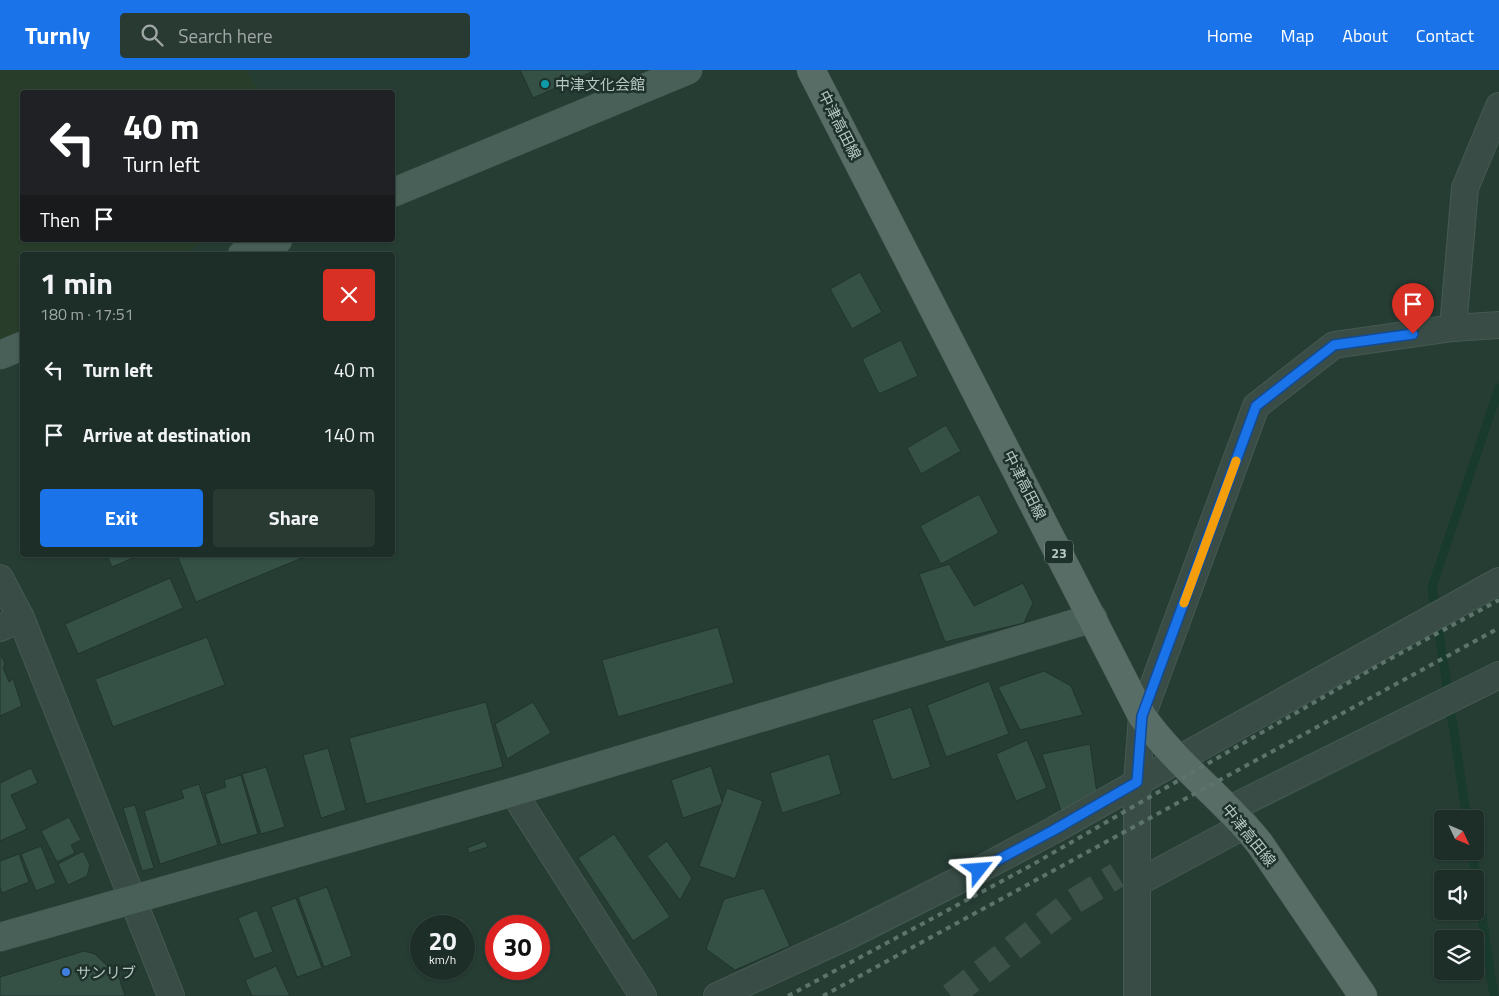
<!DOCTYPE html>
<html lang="en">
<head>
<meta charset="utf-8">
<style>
	body { margin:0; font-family:"Titillium Web","Noto Sans JP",sans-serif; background:#293a33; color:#f1f3f6; height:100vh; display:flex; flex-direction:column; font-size:19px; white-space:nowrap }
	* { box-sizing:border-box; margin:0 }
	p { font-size:16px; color:#a0a8a7 }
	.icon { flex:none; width:28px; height:28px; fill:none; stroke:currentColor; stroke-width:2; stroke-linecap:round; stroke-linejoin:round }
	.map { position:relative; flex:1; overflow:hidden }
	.drawer { position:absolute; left:20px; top:182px; width:375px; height:305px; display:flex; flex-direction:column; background:#1c2e27; border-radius:5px; box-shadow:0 1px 4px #0004,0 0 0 1px #3a4a44 }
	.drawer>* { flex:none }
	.guide { position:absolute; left:20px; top:20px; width:375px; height:152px; border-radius:5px; box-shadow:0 1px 4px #0004,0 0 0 1px #3a4a44; background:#202124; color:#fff; overflow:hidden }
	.needle { width:32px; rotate:134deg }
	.controls { position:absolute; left:1434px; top:740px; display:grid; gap:10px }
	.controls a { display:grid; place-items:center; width:50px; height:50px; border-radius:5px; background:#1c2e27; box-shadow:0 1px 4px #0004,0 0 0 1px #3a4a44; font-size:25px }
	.speed { position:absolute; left:410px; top:845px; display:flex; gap:10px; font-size:25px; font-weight:700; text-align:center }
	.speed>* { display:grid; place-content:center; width:65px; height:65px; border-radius:50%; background:#1c2e27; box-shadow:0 1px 4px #0004,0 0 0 1px #3a4a44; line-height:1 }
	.speed small { font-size:12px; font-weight:400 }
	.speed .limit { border:8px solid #d22; background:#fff; color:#111 }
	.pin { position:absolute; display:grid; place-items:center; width:42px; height:42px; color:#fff; margin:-51px -21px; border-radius:50% 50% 50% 0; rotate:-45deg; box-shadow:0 0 5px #0007 }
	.pin .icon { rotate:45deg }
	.me { position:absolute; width:55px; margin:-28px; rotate:62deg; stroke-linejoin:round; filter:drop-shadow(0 0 4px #0008) }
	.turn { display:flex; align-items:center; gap:18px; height:105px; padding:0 20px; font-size:22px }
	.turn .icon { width:65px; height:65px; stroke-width:2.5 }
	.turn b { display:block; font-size:35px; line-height:42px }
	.then { display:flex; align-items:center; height:48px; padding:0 20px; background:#0003; gap:10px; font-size:19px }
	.round { display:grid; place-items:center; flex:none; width:52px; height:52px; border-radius:5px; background:#293a33 }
	.summary { display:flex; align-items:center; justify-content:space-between; height:85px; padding:0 20px }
	h1 { font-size:30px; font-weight:700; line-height:38px }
	.cta { display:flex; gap:10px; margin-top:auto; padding:10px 20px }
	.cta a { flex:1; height:58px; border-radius:5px; background:#1a73e8; color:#fff; font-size:20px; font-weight:700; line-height:58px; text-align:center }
	.cta a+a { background:#293a33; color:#f1f3f6 }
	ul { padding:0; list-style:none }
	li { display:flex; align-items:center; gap:15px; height:65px; padding:0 20px }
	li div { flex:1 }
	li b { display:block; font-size:19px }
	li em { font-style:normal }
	header { display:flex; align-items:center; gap:30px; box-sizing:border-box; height:70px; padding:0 25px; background:#1a73e8; color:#fff }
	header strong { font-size:24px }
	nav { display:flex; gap:28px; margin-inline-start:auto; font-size:18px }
	.search { width:350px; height:45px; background:#293a33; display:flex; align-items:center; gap:12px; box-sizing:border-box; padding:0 18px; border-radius:5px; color:#a0a8a7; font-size:19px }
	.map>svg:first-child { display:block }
	.green { fill:#283e2b }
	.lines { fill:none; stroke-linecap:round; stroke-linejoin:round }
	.stream { stroke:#193b2e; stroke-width:9 }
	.building { fill:#355146; stroke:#20342d }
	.street-tunnel { stroke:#3c5249; stroke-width:26; stroke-dasharray:26 13; stroke-linecap:butt }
	.street-casing { stroke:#465952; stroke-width:28 }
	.secondary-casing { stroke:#465952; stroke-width:29 }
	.primary-casing { stroke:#465952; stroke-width:29 }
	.street { stroke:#394d46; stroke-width:26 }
	.secondary { stroke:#486057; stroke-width:28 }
	.primary { stroke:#586d65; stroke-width:28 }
	.rail { stroke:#5c746b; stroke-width:4; stroke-dasharray:5 5; stroke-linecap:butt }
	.route-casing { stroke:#114b97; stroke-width:12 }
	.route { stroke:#1a73e8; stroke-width:9 }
	.slow { stroke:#f59e0b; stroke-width:9 }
	.culture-dot { fill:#0f9aa8; stroke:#1e322b; stroke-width:2 }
	.shop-dot { fill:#3f7fe0; stroke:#1e322b; stroke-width:2 }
	.labels { text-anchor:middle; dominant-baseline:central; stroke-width:5; stroke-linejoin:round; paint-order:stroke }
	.shield { fill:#1e322b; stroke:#889b94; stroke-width:1 }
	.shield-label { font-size:14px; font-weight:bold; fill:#b6c8c1 }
	.poi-label { font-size:15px; fill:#b6c8c1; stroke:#1e322b; text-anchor:start }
	.street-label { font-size:15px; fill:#b6c8c1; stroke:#1e322b }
</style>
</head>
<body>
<header>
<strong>Turnly</strong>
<div class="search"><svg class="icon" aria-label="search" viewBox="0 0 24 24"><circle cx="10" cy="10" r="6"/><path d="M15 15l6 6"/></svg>Search here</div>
<nav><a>Home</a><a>Map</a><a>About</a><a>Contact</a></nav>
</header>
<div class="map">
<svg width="1499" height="926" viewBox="0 0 1499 926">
	<rect width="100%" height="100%" fill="#263d34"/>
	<!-- green -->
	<path class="green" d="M0 0H247L258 22H22V170H209L179 185H22V264L0 275Z"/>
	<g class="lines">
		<!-- stream -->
		<g class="stream">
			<path d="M1467 749 1432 517 1499 318"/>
			<path d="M1472 781 1494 926"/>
		</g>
	</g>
	<!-- building -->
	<g class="building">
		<path d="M520 0H596L533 28Z"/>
		<path d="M860 202 882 242 852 259 830 219Z"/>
		<path d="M901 270 918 306 879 324 862 289Z"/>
		<path d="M946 355 961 381 921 404 907 378Z"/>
		<path d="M979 424 999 463 941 494 920 456Z"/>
		<path d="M107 485H140L112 497Z"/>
		<path d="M177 485H309L196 532Z"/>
		<path d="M949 494 974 536 1023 513 1033 533 1024 553 945 572 919 504Z"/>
		<path d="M170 508 183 538 78 584 65 554Z"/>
		<path d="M718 557 734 613 618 647 602 590Z"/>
		<path d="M207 567 225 615 113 657 95 609Z"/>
		<path d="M0 586 2 587 5 594 3 597 9 612 13 609 22 636 0 646Z"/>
		<path d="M1044 601 1071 616 1083 645 1020 660 998 617Z"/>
		<path d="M989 611 1009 664 946 687 927 635Z"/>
		<path d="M486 632 503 697 366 734 349 668Z"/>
		<path d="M533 632 551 663 507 689 495 654Z"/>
		<path d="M911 637 931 697 892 710 872 650Z"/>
		<path d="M1027 670 1047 718 1016 731 996 684Z"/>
		<path d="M1090 674 1097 723 1061 741 1042 684Z"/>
		<path d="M328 678 346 740 321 748 303 685Z"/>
		<path d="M829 684 841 724 782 743 770 703Z"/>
		<path d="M711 696 723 734 683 748 671 710Z"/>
		<path d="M266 697 285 757 261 764 242 704Z"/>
		<path d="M31 698 38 713 11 725 27 759 0 771V713Z"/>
		<path d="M241 705 258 764 221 775 205 724 226 717 224 710Z"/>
		<path d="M199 714 218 775 160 794 144 741 184 728 181 720Z"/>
		<path d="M727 718 763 731 735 809 699 796Z"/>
		<path d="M135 735 154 798 142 801 123 738Z"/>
		<path d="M69 747 81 770 71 775 75 783 57 792 41 761Z"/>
		<path d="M614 764 670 847 633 871 578 788Z"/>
		<path d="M485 771 488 777 469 783 467 778Z"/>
		<path d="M667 771 692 808 680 830 647 786Z"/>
		<path d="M41 776 56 813 36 821 21 784Z"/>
		<path d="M83 781 90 795 87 806 68 815 58 794Z"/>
		<path d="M19 784 29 812 2 823 0 818V791Z"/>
		<path d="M327 817 352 886 324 897 298 827Z"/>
		<path d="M764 818 790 876 735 900 706 879 724 829Z"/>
		<path d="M296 828 322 898 297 907 271 837Z"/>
		<path d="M257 840 273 882 254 889 238 848Z"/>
		<path d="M84 881 95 884 119 907 125 926H0V907Z"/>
		<path d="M276 896 290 926H252L245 910Z"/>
	</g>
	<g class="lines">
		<!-- street-tunnel -->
		<path class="street-tunnel" d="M951 926 1071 833 1117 805"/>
		<!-- street casing -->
		<g class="street-casing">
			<g id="street">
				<path d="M1453 258 1465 118 1499 36"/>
				<path d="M0 508 21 548 171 926"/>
				<path d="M0 558 21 548"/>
				<path d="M513 722 643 926"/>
				<path d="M1230 739 1499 605"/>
				<path d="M1137 813 1245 755"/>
				<path d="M717 926 848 866 979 800 1054 760 1179 689 1499 511"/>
				<path d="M1137 926V712L1142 646 1256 336 1334 275 1453 258 1499 255"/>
			</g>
		</g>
		<!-- secondary casing -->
		<g class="secondary-casing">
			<g id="secondary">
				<path d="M392 123 688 0"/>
				<path d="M242 185 278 170"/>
				<path d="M0 285 22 276"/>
				<path d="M0 867 513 722 1093 548"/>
			</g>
		</g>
		<!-- primary casing -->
		<g class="primary-casing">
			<path id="primary" d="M811 0 1142 646C1175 694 1224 728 1260 774L1363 926"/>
		</g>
		<!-- street -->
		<use href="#street" class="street"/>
		<!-- secondary -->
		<use href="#secondary" class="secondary"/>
		<!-- primary -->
		<use href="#primary" class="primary"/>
		<!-- rail -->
		<g class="rail">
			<path d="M788 926 1030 796 1386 591 1499 530"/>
			<path d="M823 926 1499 558"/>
		</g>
	</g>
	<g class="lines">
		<!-- route casing -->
		<g class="route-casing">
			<path id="route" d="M979 800 1054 760 1137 712 1142 646 1256 336 1334 275 1413 264"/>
		</g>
		<!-- route -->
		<use href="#route" class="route"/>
		<!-- slow -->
		<path class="slow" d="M1184 533 1236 391"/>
	</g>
	<!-- markers -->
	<circle class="culture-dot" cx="545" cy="14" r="5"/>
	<circle class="shop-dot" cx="66" cy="902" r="5"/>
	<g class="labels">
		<!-- shield labels -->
		<rect class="shield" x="1045" y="470.5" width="28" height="23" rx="4"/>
		<g class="shield-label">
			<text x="1059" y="482">23</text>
		</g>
		<!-- poi labels -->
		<g class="poi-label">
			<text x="555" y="14">中津文化会館</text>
			<text x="76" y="902">サンリブ</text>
		</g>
		<!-- street labels -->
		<g class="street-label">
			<text transform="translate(840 55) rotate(63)">中津高田線</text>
			<text transform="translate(1025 415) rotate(63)">中津高田線</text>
			<text transform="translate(1249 765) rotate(51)">中津高田線</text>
		</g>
	</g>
</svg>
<div class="controls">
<a><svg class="needle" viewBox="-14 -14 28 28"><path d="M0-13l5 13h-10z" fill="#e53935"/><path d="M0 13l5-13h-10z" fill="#a0a8a7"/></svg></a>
<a><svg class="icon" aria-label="sound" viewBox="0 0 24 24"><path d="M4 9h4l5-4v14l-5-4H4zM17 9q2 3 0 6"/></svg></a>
<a><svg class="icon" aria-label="layers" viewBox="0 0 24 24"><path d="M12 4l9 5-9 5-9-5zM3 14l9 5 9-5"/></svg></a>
</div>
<div class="speed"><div>20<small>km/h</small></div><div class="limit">30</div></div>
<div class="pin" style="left:1413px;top:264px;background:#d93025"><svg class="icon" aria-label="arrive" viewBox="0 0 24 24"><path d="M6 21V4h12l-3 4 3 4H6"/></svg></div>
<svg class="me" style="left:979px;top:800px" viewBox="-20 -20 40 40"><path d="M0-17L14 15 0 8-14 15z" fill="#1a73e8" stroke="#fff" stroke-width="4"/></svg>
<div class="guide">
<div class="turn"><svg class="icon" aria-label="left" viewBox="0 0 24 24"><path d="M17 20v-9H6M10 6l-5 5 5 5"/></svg><div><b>40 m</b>Turn left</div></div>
<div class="then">Then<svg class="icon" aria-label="arrive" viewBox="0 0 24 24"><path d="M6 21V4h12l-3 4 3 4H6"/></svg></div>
</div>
<section class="drawer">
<div class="summary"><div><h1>1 min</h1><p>180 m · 17:51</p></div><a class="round" style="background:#d93025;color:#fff"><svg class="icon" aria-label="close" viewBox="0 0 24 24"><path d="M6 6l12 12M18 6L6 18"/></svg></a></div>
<ul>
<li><svg class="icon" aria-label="left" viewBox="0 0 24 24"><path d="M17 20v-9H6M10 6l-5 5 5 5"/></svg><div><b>Turn left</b></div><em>40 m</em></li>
<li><svg class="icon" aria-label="arrive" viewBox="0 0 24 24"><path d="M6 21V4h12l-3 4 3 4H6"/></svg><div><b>Arrive at destination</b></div><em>140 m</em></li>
</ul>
<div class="cta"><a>Exit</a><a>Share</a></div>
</section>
</div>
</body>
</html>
